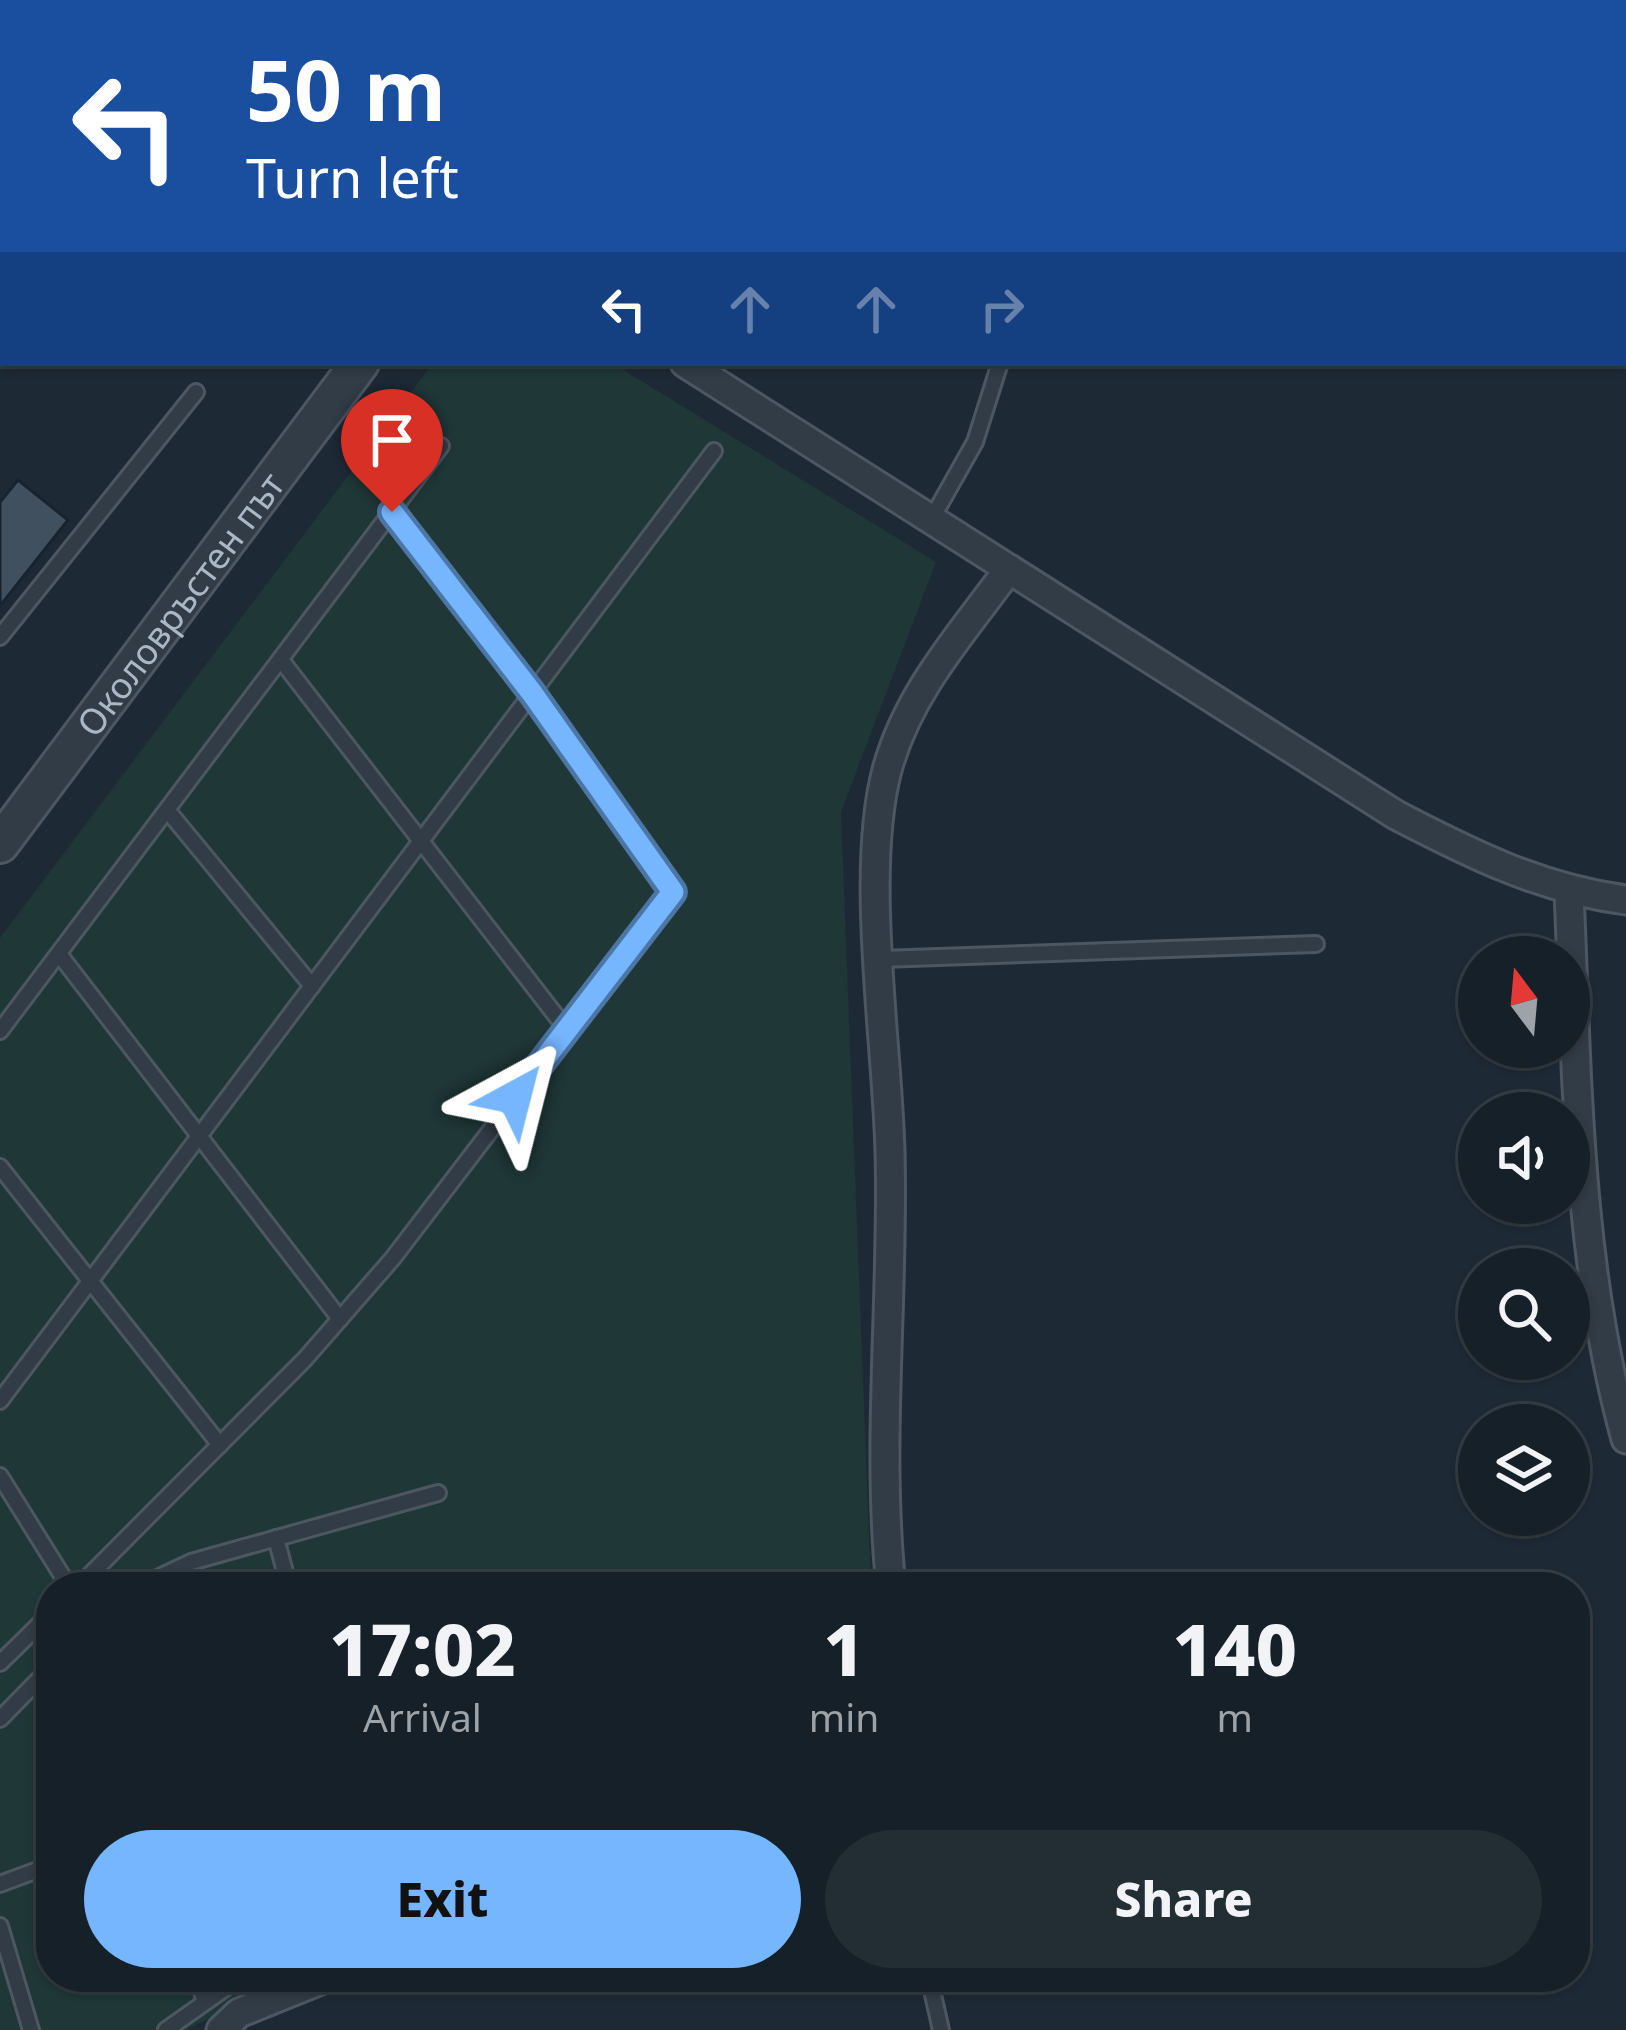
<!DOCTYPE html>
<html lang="en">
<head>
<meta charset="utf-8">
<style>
	body { margin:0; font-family:"Noto Sans",sans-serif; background:#232d34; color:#f1f3f6; height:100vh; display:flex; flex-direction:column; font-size:45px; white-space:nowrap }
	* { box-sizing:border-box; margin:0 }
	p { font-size:39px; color:#9ea3a8 }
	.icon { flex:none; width:66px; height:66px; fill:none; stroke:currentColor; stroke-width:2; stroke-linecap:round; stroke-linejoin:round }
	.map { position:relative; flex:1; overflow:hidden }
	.drawer { position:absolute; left:36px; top:1572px; width:1554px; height:420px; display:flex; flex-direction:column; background:#162028; border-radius:48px; box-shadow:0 3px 9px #0004,0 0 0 3px #353e45 }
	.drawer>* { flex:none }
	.guide { position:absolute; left:0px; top:0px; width:1626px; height:366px; box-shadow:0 3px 9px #0004,0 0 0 3px #353e45; background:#1a4fa0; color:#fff; overflow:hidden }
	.needle { width:78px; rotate:344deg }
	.buttons { position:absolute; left:1458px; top:936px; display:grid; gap:24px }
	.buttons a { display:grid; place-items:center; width:132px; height:132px; border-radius:50%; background:#162028; box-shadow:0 3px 9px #0004,0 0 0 3px #353e45; font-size:60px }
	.pin { position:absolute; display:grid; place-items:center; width:102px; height:102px; color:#fff; margin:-123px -51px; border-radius:50% 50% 50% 0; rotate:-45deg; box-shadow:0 0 12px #0007 }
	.pin .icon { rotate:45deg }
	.me { position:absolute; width:132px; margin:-66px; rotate:38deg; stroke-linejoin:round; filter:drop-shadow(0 0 9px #0008) }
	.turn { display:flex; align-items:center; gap:42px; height:252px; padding:0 48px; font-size:54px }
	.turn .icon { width:156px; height:156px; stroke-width:2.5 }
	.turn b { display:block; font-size:84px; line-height:102px }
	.lanes { display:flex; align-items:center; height:114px; padding:0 48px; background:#0003; justify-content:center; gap:60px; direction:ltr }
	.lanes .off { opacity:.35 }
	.eta { display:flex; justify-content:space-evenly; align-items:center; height:204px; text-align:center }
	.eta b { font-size:72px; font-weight:800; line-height:84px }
	.cta { display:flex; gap:24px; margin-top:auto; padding:24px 48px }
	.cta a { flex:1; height:138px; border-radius:72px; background:#75b6fe; color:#111; font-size:48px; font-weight:800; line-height:138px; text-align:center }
	.cta a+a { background:#232d34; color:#f1f3f6 }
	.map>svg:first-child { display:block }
	.green { fill:#1f3737 }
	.building { fill:#40505f; stroke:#19232d; stroke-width:3 }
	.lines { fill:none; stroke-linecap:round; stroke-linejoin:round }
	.service-casing { stroke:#4c5762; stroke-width:20 }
	.minor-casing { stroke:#4c5762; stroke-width:33 }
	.tertiary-casing { stroke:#4c5762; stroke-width:42 }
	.service { stroke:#313c47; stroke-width:14 }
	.minor { stroke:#313c47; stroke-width:27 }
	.tertiary { stroke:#313c47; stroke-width:36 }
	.route-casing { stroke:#4c76a5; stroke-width:30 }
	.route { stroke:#75b6fe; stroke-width:21 }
	.labels { text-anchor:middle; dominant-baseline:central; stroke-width:12; stroke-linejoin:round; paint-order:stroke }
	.street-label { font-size:36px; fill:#aab7c4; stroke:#17212b }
</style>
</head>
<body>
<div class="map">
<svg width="1626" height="2030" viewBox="0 0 1626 2030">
	<rect width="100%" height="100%" fill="#1d2a36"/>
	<!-- green -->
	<path class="green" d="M433 363H612L936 562 841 812 871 1587H51V1977H286L187 2030H0V938Z"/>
	<!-- building -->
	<g class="building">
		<path d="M0 0H237L3 3 0 66Z"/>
		<path d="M18 480 68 520 0 606V502Z"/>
	</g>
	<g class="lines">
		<!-- service casing -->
		<g class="service-casing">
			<g id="service">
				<path d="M345 0 346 3"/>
				<path d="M839 3 840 0"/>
				<path d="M1053 3V0"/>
				<path d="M931 520 975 442 1000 363"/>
				<path d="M0 637 196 392"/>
				<path d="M281 660 567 1030"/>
				<path d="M168 811 312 986"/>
				<path d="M59 954 340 1319"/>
				<path d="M881 959 1316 944"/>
				<path d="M0 1031 441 446"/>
				<path d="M0 1167 220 1445"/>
				<path d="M0 1401 714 451"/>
				<path d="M0 1476 63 1577 76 1587"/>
				<path d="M276 1538 289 1587"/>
				<path d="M78 1587 305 1359 393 1258 673 892 532 693 392 512"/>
				<path d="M138 1587 191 1562 438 1493"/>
				<path d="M0 1663 51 1613"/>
				<path d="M0 1719 51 1667"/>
				<path d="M0 1884 51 1865"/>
				<path d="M0 1926 31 2030"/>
				<path d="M198 1977 204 1999"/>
				<path d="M929 1977 941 2030"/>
				<path d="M166 2030 241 1977"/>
			</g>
		</g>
		<!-- minor casing -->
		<g class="minor-casing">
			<g id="minor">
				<path d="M685 363 1396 815C1471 854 1541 889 1626 900"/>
				<path d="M1569 892C1577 1074 1577 1262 1626 1439"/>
				<path d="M891 1587C876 1442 894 1296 890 1151 887 1041 860 872 887 770 908 692 963 632 1009 569"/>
				<path d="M221 2030 239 2013 328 1977"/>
			</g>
		</g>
		<!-- tertiary casing -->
		<g class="tertiary-casing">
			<g id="tertiary">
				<path d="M553 3 554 0"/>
				<path id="s1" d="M0 844 360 363"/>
			</g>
		</g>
		<!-- service -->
		<use href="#service" class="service"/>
		<!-- minor -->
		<use href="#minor" class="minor"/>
		<!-- tertiary -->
		<use href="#tertiary" class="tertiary"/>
	</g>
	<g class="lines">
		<!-- route casing -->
		<g class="route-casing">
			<path id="route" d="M392 512 532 693 673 892 515 1097"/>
		</g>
		<!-- route -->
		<use href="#route" class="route"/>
	</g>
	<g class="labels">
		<!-- street labels -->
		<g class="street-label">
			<text stroke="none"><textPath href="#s1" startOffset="300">Околовръстен път</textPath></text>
		</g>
	</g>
</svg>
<div class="buttons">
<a><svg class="needle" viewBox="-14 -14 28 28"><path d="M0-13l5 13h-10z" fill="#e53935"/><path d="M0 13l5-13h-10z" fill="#9ea3a8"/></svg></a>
<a><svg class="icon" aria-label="sound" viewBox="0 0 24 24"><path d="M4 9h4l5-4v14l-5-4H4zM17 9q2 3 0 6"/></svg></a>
<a><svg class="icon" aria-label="search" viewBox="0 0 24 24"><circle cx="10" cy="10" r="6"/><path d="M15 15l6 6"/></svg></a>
<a><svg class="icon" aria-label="layers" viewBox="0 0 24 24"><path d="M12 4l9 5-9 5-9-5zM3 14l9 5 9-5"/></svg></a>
</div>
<div class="pin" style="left:392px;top:512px;background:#d93025"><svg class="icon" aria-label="arrive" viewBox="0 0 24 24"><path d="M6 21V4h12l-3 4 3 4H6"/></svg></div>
<svg class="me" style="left:515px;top:1097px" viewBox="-20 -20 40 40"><path d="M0-17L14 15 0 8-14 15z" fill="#75b6fe" stroke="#fff" stroke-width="4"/></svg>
<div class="guide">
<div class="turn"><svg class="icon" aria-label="left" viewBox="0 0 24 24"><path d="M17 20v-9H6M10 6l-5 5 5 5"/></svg><div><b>50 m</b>Turn left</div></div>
<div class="lanes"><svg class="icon" aria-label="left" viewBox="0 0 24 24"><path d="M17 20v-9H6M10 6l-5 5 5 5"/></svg><svg class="icon off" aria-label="ahead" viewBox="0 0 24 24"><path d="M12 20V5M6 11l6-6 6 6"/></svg><svg class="icon off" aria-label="ahead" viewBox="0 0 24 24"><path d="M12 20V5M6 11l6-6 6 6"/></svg><svg class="icon off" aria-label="right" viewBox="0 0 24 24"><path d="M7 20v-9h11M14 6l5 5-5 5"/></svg></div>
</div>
<section class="drawer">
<div class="eta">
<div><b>17:02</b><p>Arrival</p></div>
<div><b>1</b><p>min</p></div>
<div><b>140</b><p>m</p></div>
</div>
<div class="cta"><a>Exit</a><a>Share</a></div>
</section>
</div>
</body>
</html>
